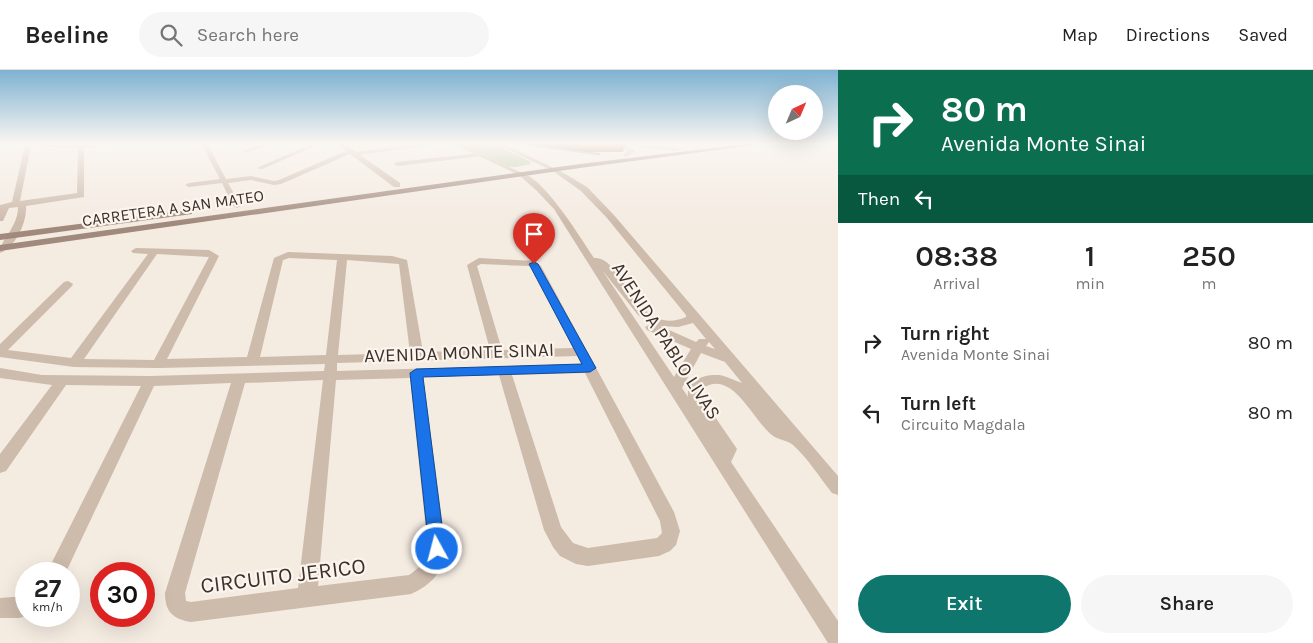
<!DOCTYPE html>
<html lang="en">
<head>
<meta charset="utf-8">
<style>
	body { margin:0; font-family:Karla,sans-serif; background:#f6f6f6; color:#222; height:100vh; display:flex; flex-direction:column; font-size:19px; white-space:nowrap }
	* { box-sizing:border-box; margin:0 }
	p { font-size:16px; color:#767676 }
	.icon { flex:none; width:28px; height:28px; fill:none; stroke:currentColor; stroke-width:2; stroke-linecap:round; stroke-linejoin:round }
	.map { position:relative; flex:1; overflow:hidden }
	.drawer { display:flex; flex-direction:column; background:#fff; width:475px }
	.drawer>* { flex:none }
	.top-card { background:#0b6e4f; color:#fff; overflow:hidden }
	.needle { width:32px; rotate:44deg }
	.controls { position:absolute; left:768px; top:15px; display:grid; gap:10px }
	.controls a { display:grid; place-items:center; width:55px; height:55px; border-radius:50%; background:#fff; box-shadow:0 5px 20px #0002; font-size:25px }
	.speed { position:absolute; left:15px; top:492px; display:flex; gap:10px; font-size:25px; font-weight:700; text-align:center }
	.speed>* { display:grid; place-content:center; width:65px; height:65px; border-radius:50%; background:#fff; box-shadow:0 5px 20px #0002; line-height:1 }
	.speed small { font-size:12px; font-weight:400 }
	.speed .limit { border:8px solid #d22; background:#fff; color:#111 }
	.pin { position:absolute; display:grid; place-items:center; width:42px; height:42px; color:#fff; margin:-51px -21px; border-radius:50% 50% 50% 0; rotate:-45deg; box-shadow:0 0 5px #0007 }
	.pin .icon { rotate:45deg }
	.me { position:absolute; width:55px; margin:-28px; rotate:353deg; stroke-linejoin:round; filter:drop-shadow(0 0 4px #0008) }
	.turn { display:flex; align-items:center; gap:18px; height:105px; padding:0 20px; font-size:22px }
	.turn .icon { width:65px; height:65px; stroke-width:2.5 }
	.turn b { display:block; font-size:35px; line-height:42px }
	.then { display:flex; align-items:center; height:48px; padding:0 20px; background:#0003; gap:10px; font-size:19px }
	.eta { display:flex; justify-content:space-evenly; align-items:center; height:85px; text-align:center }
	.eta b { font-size:30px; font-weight:600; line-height:35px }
	.primary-button { display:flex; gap:10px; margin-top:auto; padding:10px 20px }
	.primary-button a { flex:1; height:58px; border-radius:30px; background:#0f766e; color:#fff; font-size:20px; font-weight:600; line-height:58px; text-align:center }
	.primary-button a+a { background:#f6f6f6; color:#222 }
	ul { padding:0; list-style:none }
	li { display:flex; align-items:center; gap:15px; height:70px; padding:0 20px }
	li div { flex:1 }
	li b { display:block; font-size:19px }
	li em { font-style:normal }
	header { display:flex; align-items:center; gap:30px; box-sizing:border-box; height:70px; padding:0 25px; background:#fff; border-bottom:1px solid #e0e0e0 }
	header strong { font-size:24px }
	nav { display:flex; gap:28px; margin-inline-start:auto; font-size:18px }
	.search { width:350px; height:45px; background:#f6f6f6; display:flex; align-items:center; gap:12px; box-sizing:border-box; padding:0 18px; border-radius:28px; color:#767676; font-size:19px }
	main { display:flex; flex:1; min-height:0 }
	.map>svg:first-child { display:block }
	.green { fill:#b8c4a0 }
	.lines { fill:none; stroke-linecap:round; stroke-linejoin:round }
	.stream { stroke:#7fb0b2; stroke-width:2.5 }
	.minor { fill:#cdbbac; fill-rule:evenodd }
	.tertiary { fill:#cdbbac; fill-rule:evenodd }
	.secondary { fill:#a18a7d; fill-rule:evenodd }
	.wall { fill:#ac5a40 }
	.route { fill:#1a73e8; stroke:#114b97 }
	.labels { text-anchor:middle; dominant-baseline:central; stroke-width:4.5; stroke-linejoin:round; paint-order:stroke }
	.far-street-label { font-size:16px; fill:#3b302b; stroke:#fbf5ee }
	.street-label { font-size:19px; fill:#3b302b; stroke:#fbf5ee }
	.near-street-label { font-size:22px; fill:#3b302b; stroke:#fbf5ee }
</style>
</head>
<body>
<header>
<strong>Beeline</strong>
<div class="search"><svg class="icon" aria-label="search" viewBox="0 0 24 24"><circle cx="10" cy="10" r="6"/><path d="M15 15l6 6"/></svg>Search here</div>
<nav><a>Map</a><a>Directions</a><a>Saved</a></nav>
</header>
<main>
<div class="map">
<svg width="838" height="573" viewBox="0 0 838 573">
	<rect width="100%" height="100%" fill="#f4ebe1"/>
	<!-- green -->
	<path class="green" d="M461 73H491L529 91 531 94 515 97 507 96Z"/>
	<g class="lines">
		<!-- stream -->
		<path class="stream" d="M518 73 599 84"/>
		<!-- minor -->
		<g class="minor">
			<path d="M13 73H130L84 78V127L26 136C27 152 16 177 0 183 0 169 18 158 18 137L9 138 3 151H0V135L12 132 25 75ZM31 76 78 78 77 123 20 131Z"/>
			<path d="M201 73H207L226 109 251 106 274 111 279 110 346 81 336 73H343L356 82 429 73H444L360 85 400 113V117H394L350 84 281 114 274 115 251 110 228 113 241 136 237 138 233 136 222 113 189 117 185 115 189 113 220 109Z"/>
			<path d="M265 73H273L248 82 243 81Z"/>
			<path d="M314 73H322L262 99 257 98Z"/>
			<path d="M617 73H638L680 79 677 81 625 75 635 81 626 87 623 85 628 81 617 75Z"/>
			<path d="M480 83 482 84V86L397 96 394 94 397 92Z"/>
			<path d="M553 99H557L587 117 613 144 838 406V425L832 423C821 409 806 386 793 375 787 370 778 370 772 365 753 351 732 297 702 319V328L737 379 731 392 838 551V573H828L554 139 537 121 519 105V103C540 101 582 170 594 188 623 185 636 269 686 247V245L607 148 581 121 553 101ZM602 200 638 245 651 254 645 257 647 260 691 279 674 307ZM693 253 706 269H699L696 272 660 256 678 257ZM709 272 715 279 706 276ZM701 283 725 292 742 313C735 311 727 306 719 305 704 304 686 310 688 327L682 318Z"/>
			<path d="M136 178 209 180 219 186 167 289 247 287 274 188 288 182 392 186 407 190 423 282 490 280 467 195 479 188 534 191 541 196 674 442 680 461 676 475 670 481 659 486 588 496 576 494 560 486 553 477 544 460 499 305 423 307 446 479C444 502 431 515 411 524L191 552C173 549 165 542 165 523L231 313 154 316 65 504H46L141 316 66 315 6 401 0 403V384L52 315 0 308V298L42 305 150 306 324 301 325 294 158 298 74 297 0 287V274L64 212 68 211 73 214 72 216 8 280 71 288 148 184 133 183 131 181ZM157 184 209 187 154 290 84 289ZM289 188 337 190 326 285 260 287 283 190ZM347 190 399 194 410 283 338 285ZM481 194 529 196 532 198 573 278 502 280 477 196ZM577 286 581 294 337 301V293ZM585 303 660 451 662 463 657 468 588 478 573 473 561 457 512 305ZM410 308 428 479C426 492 419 498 409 505L318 516 336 310ZM323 310 298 518 191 532 186 531 185 523 245 313Z"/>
			<path d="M26 526V546L19 548H0V528Z"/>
		</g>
		<!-- tertiary -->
		<g class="tertiary">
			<path d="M452 73H459L524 104 519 105Z"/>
			<path d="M494 73H501L558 100 553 101Z"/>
		</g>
		<!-- secondary -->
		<g class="secondary">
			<path d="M754 73H770L580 98 0 181V175L580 94Z"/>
			<path d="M189 140H192V144L0 170V164Z"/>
		</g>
	</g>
	<!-- wall -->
	<path class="wall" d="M522 73H626L623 82H587Z"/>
	<!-- sky -->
	<linearGradient id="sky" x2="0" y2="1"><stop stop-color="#7eb2d2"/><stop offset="0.48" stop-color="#faf6f2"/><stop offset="1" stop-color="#faf6f2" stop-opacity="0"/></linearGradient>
	<rect width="838" height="153" fill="url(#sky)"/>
	<!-- route -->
	<path class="route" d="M534 192 538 194 596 298 590 302 423 307 445 479 443 484 437 487 431 484 429 479 410 303 416 299 582 294 529 194Z"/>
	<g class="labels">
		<!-- far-street labels -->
		<g class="far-street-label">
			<text transform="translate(173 138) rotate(-8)">CARRETERA A SAN MATEO</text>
		</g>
		<!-- street labels -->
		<g class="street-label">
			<text transform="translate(666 271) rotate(57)">AVENIDA PABLO LIVAS</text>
			<text transform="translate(459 283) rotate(-2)">AVENIDA MONTE SINAI</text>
		</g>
		<!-- near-street labels -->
		<g class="near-street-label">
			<text transform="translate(283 506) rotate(-7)">CIRCUITO JERICO</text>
		</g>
	</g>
</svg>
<div class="controls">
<a><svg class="needle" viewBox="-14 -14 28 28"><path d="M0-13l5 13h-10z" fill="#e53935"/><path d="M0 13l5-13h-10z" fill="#767676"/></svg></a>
</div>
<div class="speed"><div>27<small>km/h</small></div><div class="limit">30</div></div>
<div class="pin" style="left:534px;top:194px;background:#d93025"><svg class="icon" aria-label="arrive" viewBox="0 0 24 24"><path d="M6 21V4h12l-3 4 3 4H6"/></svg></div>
<svg class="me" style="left:437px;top:479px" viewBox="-20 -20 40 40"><circle r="17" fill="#1a73e8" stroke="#fff" stroke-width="3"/><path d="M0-11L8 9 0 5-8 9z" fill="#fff"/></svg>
</div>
<section class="drawer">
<div class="top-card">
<div class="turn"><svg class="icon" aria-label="right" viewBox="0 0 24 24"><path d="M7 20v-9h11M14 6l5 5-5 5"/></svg><div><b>80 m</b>Avenida Monte Sinai</div></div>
<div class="then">Then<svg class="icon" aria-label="left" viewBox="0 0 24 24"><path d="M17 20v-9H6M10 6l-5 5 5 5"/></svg></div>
</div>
<div class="eta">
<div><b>08:38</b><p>Arrival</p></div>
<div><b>1</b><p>min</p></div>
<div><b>250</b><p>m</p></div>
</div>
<ul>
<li><svg class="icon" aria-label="right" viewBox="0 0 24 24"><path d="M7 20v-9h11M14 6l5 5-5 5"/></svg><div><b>Turn right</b><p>Avenida Monte Sinai</p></div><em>80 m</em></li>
<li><svg class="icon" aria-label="left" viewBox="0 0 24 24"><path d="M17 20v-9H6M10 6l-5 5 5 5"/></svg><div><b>Turn left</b><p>Circuito Magdala</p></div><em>80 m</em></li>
</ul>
<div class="primary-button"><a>Exit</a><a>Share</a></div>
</section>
</main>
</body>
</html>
